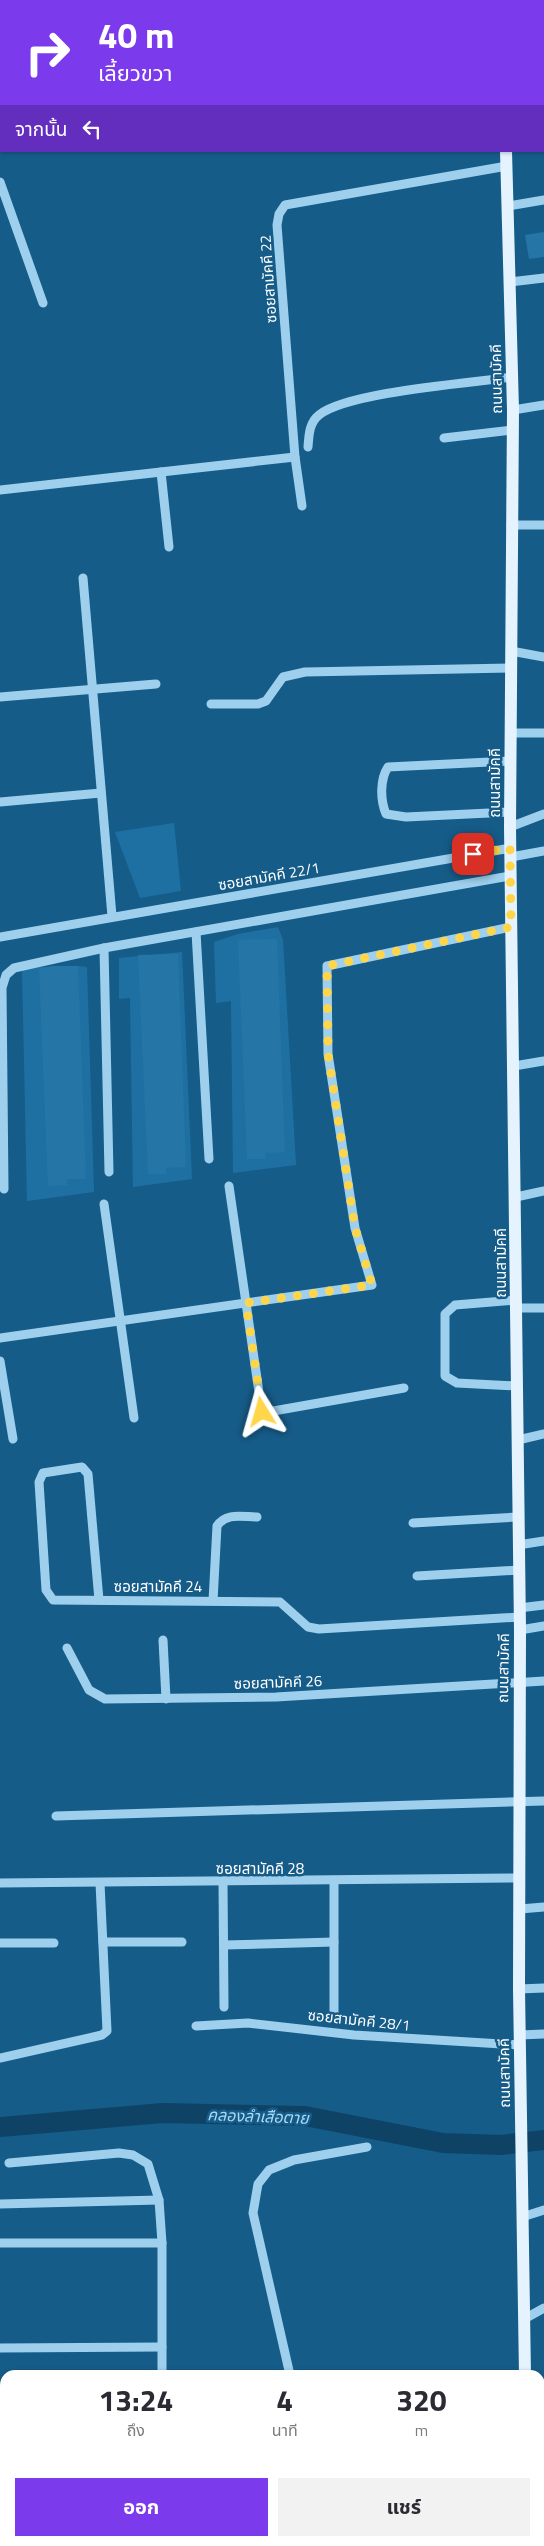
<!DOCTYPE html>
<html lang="th">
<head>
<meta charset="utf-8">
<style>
	body { margin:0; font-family:"Titillium Web","Noto Sans Thai",sans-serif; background:#f2f2f3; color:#2b2b33; height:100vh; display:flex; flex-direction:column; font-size:19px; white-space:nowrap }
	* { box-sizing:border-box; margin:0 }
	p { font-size:16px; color:#7c7c81 }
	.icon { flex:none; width:28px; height:28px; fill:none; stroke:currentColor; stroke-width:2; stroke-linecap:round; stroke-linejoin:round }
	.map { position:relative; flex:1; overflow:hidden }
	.drawer { position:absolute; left:0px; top:2370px; width:545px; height:176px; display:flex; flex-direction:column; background:#fff; border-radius:15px 15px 0 0; box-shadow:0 1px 4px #0004 }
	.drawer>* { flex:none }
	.top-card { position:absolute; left:0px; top:0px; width:545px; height:152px; box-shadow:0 1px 4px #0004; background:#7c3aed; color:#fff; overflow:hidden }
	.pin { position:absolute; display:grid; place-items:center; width:42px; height:42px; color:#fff; margin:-21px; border-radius:10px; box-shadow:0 2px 8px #0006 }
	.me { position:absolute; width:55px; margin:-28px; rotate:352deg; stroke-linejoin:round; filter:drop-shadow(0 0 4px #0008) }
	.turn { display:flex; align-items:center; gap:18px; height:105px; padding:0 15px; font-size:22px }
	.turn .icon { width:65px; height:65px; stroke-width:2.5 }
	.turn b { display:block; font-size:35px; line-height:42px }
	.then { display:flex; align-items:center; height:48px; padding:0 15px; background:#0003; gap:10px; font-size:19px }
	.eta { display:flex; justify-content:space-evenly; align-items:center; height:85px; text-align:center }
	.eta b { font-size:30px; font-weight:700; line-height:35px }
	.action { display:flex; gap:10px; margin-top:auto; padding:10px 15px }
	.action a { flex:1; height:58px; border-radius:0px; background:#7c3aed; color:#fff; font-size:20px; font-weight:700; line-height:58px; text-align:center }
	.action a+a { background:#f2f2f3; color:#2b2b33 }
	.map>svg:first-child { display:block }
	.green { fill:#1f70a2 }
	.water { fill:#0e4366; stroke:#90cef1 }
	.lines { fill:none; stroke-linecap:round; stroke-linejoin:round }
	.canal { stroke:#0e4366; stroke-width:20 }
	.building { fill:#2575a7 }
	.minor { stroke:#9ed0ee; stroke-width:9 }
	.major { stroke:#e5f3ff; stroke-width:12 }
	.route { stroke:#ffd54a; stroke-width:9; stroke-dasharray:0 16.2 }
	.labels { text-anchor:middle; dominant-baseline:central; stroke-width:5; stroke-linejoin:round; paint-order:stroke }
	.street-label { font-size:15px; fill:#fff; stroke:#165c89 }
	.water-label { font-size:16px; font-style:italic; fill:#a9d9f6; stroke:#165c89 }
</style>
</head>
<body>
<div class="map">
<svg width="544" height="2546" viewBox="0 0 544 2546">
	<rect width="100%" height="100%" fill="#165c89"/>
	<!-- green -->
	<g class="green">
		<path d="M174 823 181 891 140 898 115 832Z"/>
		<path d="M278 927 283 940 296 1165 233 1173 231 1001 216 1003 214 942 238 934Z"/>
		<path d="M182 952 192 1179 133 1187 130 998 119 999V958Z"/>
		<path d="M78 966 87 967 94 1192 27 1201 22 970 39 967Z"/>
	</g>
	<!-- water -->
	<path class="water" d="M5 0H163V1H6Z"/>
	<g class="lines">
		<!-- canal -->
		<path class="canal" d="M0 2127 163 2113 305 2116 443 2143 501 2145 544 2140"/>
	</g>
	<!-- building -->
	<g class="building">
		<path d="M544 232V257L529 259 525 235Z"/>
		<path d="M277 939 285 1152 265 1153 266 1159H247L238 940Z"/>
		<path d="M178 954 186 1167 166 1168V1174H148L138 955Z"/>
		<path d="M52 966H78L86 1179H67V1185L48 1186 39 969Z"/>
	</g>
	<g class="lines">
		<!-- minor -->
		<g class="minor">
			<path d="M0 145H1"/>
			<path d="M0 182 43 303"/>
			<path d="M508 206 544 200"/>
			<path d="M510 282 544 278"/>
			<path d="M513 410 544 405"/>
			<path d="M444 438 512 430"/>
			<path d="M308 447C309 435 309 423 319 415 347 392 471 383 512 377"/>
			<path d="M161 472 169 547"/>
			<path d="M0 490 295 457"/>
			<path d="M302 506 295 457 277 225 279 214 285 205 507 166"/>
			<path d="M511 525H544"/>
			<path d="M83 578 112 916"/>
			<path d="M511 651 544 657"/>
			<path d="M0 697 156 684"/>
			<path d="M211 704H258L266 701 283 677 305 672 511 668"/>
			<path d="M510 733H544"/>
			<path d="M0 802 101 793"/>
			<path d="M510 812 406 817 386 814C380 800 380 779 388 767L511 761"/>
			<path d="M510 827 544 814"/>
			<path d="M511 857 544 851"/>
			<path d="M196 932 209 1159"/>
			<path d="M0 937 511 848"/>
			<path d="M104 948 109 1172"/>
			<path d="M514 1066 544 1061"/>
			<path d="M229 1186 262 1413 404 1388"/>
			<path d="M4 1189 2 988 6 975 14 968 104 948 510 876"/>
			<path d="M516 1197 544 1191"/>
			<path d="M104 1204 134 1418"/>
			<path d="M516 1300 455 1305 445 1314V1376L457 1383 517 1386"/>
			<path d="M516 1308H544"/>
			<path d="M0 1338 372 1285 355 1228 328 1054 327 966 511 927"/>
			<path d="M0 1361 13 1439"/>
			<path d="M518 1440 544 1434"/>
			<path d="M413 1523 517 1517"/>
			<path d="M518 1545 544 1541"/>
			<path d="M417 1576 519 1570"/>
			<path d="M99 1600 88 1474 82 1467 43 1473 39 1482 46 1590 53 1600 280 1602 308 1627 319 1629 519 1617"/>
			<path d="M213 1601 217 1526C226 1512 243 1517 257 1517"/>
			<path d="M519 1608 544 1605"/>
			<path d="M520 1630 544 1626"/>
			<path d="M163 1640 166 1699"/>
			<path d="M67 1648 89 1690 105 1699 276 1697 544 1681"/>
			<path d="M56 1816 544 1801"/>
			<path d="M223 1882 224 2007"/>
			<path d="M0 1883 520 1878"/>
			<path d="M520 1909 544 1907"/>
			<path d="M103 1942H182"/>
			<path d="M0 1943H54"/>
			<path d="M224 1945 334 1942"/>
			<path d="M519 1989 544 1988"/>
			<path d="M334 2018V1882"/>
			<path d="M196 2026 248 2023 354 2035 519 2045"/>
			<path d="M520 2035 544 2034"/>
			<path d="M0 2058 102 2035 107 2031 100 1883"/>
			<path d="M9 2163 119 2153 133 2155 148 2164 159 2200 162 2243V2375"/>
			<path d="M0 2204 159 2200"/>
			<path d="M522 2217 544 2210"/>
			<path d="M0 2243H162"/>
			<path d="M526 2318 544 2308"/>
			<path d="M0 2348 162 2347"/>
			<path d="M290 2375 253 2213 258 2184 269 2170 294 2160 367 2147"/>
			<path d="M540 2437 544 2435"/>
			<path d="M0 2463H5"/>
			<path d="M540 2516 544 2514"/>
			<path d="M46 2541V2546"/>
			<path d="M163 2541V2546"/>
			<path d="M329 2541 330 2546"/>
		</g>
		<!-- major -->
		<g class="major">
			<path d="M504 1V0"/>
			<path d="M506 151 513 410 510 827 520 1630 519 1989 525 2375"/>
			<path d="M527 2541V2546"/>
		</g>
	</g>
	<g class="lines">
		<!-- route -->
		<path class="route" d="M262 1412 246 1303 372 1285 355 1228 328 1054 327 966 511 927 510 848 473 854"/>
	</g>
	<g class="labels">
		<!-- street labels -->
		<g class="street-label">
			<text transform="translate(268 279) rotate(-94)">ซอยสามัคคี 22</text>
			<text transform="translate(496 379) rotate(-91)">ถนนสามัคคี</text>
			<text transform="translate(494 783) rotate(-90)">ถนนสามัคคี</text>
			<text transform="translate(269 876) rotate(-10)">ซอยสามัคคี 22/1</text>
			<text transform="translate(500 1263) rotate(-90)">ถนนสามัคคี</text>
			<text x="158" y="1586">ซอยสามัคคี 24</text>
			<text transform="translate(503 1668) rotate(-89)">ถนนสามัคคี</text>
			<text transform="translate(278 1682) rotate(-2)">ซอยสามัคคี 26</text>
			<text x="260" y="1868">ซอยสามัคคี 28</text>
			<text transform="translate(359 2020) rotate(6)">ซอยสามัคคี 28/1</text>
			<text transform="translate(504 2073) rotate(-91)">ถนนสามัคคี</text>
		</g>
		<!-- water labels -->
		<g class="water-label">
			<text transform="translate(258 2116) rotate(2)">คลองลำเสือตาย</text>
		</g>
	</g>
</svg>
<div class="pin" style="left:473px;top:854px;background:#d93025"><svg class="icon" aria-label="arrive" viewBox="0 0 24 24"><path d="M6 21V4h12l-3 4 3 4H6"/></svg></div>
<svg class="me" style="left:262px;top:1412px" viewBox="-20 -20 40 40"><path d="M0-17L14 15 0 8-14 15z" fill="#ffd54a" stroke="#fff" stroke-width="4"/></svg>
<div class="top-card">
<div class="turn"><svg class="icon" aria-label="right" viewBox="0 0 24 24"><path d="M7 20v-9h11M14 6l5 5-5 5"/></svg><div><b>40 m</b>เลี้ยวขวา</div></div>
<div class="then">จากนั้น<svg class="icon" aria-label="left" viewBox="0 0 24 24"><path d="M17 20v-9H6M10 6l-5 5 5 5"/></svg></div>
</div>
<section class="drawer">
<div class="eta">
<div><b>13:24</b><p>ถึง</p></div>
<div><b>4</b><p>นาที</p></div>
<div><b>320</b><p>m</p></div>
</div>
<div class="action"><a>ออก</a><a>แชร์</a></div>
</section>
</div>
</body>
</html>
